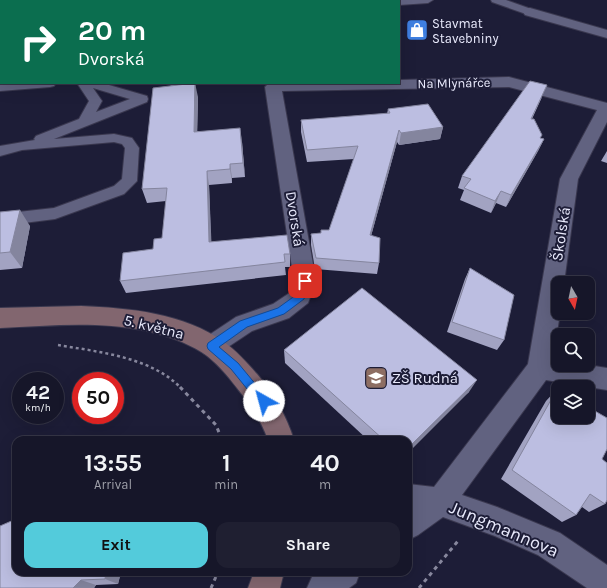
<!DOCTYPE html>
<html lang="en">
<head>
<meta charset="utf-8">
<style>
	body { margin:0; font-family:Karla,sans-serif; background:#1f1f31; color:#f1f3f6; height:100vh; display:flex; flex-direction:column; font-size:15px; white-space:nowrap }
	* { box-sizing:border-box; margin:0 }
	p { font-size:13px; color:#9e9fa8 }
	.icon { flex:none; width:22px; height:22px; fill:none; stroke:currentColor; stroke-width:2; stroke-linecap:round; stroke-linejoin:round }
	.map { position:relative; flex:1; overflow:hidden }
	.sheet { position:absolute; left:12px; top:436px; width:400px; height:140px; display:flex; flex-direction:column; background:#161629; border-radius:12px; box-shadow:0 4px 16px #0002,0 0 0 1px #353546 }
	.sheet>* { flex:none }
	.guide { position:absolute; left:0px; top:0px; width:400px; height:84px; box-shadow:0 4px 16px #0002,0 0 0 1px #353546; background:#0b6e4f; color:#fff; overflow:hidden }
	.needle { width:26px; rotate:171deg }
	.tools { position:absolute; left:551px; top:276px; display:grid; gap:8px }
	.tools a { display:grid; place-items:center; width:44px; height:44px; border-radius:8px; background:#161629; box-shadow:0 4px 16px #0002,0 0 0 1px #353546; font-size:20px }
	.speed { position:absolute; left:12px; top:372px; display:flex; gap:8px; font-size:20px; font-weight:700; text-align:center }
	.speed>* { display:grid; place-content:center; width:52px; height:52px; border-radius:50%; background:#161629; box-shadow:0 4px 16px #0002,0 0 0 1px #353546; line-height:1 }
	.speed small { font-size:10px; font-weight:400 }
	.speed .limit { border:6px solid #d22; background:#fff; color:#111 }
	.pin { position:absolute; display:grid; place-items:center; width:34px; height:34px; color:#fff; margin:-17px; border-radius:8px; box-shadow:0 2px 6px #0006 }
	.me { position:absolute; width:44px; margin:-22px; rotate:322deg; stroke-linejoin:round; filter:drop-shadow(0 0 3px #0008) }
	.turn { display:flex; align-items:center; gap:14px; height:84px; padding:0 12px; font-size:18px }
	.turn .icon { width:52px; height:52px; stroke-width:2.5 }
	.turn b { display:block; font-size:28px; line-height:34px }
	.eta { display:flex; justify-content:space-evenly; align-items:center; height:68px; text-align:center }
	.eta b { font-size:24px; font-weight:700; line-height:28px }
	.primary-button { display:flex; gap:8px; margin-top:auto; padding:8px 12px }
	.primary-button a { flex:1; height:46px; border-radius:12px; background:#53cbdb; color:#111; font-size:16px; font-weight:700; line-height:46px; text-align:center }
	.primary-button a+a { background:#1f1f31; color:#f1f3f6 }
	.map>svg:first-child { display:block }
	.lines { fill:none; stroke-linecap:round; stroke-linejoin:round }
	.service-casing { stroke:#3a384f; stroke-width:2 }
	.minor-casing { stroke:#3a384f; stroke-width:2 }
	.secondary-casing { stroke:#3a384f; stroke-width:2 }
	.path-far1 { stroke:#87879d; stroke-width:2.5; stroke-dasharray:3 3; stroke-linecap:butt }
	.path { stroke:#87879d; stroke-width:3; stroke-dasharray:4 4; stroke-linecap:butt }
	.service { fill:#616280; fill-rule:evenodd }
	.minor { fill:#616280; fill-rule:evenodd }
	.secondary { fill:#82666f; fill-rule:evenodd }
	.wall { fill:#a2a3c2 }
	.shaded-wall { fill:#84859e }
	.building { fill:#bcbee1; stroke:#84859e }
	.route { fill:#1a73e8; stroke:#114b97 }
	.labels { text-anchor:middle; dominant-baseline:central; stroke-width:4; stroke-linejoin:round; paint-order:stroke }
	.far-poi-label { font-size:13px; fill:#e9eafc; stroke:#1d1d37; text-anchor:start }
	.far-street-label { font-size:13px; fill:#e9eafc; stroke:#1d1d37 }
	.street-label { font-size:15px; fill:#e9eafc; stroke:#1d1d37 }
	.poi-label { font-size:15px; fill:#e9eafc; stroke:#1d1d37; text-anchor:start }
	.near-street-label { font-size:18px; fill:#e9eafc; stroke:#1d1d37 }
</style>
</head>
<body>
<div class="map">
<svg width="607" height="588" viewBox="0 0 607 588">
	<rect width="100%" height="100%" fill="#1d1d37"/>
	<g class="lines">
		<!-- service casing -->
		<g class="service-casing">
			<g id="service">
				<rect x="181" y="0" width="10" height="1"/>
				<path d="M395 0H433L428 3 399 5V1H394Z"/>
				<path d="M491 0H506L534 10 535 12 530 15 526 14 492 2Z"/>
				<path d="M0 83H56L54 86 50 87 0 91Z"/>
				<path d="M77 83H102L147 96 148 99 147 102 54 139 114 134 132 138 139 148 137 181 124 194 55 219 0 226V214L54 208 114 186 122 179 125 148 122 144 114 142 22 150 0 156V146L35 140 34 139 36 136 79 119 89 101ZM93 88 130 99 96 112 102 101Z"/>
				<path d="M171 83H183V94L182 97 161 101 156 100 155 97 156 94 171 91Z"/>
			</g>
		</g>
		<!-- minor casing -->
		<g class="minor-casing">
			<g id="minor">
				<path d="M530 8 607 30V38L525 15 523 12 525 9Z"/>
				<path d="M509 77 607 103V122L578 179 564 283H558V313H560L553 359 558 360V365H588L607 368V390L546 380 462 495 497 507 560 533 607 565V588H587L538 555 495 536 443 517 418 535 408 540V484L434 487 528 364 560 179 597 110 509 87 282 91 316 281 308 303 289 318 252 331 219 353 211 356 203 353 199 346 203 339 236 317 273 304 291 292 294 281 265 87 268 84 399 83V80Z"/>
				<path d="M319 572H360L356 583 349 588H307L312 577Z"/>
			</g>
		</g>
		<!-- secondary casing -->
		<g class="secondary-casing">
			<g id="secondary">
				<path d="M81 306C129 308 184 313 224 342 237 351 247 363 257 374 274 394 286 415 294 440H268C261 420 250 404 237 388 227 375 216 362 203 353 143 316 67 325 0 328V308Z"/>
				<path d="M254 572H284L280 588H248Z"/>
			</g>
		</g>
		<!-- path-far1 -->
		<path class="path-far1" d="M58 345C99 352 151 357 181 388"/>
		<!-- path -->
		<g class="path">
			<path d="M180 387 216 425 222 440"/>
			<path d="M211 588 218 572"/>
			<path d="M419 588 458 541"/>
		</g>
		<!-- service -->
		<use href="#service" class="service"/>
		<!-- minor -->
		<use href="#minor" class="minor"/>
		<!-- secondary -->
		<use href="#secondary" class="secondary"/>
	</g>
	<!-- wall -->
	<g class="wall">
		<path d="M198 97 197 131 242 142 245 177 232 178V183L209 185 211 242 290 254V267H285L286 275 126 293 120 281 153 249 162 238 166 201 147 203 142 189Z"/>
		<path d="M542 97 532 119 540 138 544 139 538 151 506 207 496 203 491 213 460 200 464 190 458 188 462 176Z"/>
		<path d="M388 109 443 127 440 139 399 145 397 142 371 236 379 263 377 274 315 269 311 245V234L321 233 329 230 354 159 307 162 301 132V120L387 114Z"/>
		<path d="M607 151V163L601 161Z"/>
		<path d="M0 212 30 226 22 268 0 270Z"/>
		<path d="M470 268 504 340 497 350 447 332 465 279Z"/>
		<path d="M284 350 469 392 408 440H368L285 363Z"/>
		<path d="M557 389 605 504 589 512 582 507 576 515 562 522 501 479 546 401Z"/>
		<path d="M121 572 118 584 96 585 94 588H0Z"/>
	</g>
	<!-- shaded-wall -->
	<g class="shaded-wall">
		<path d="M195 83 198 97 197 145 194 132Z"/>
		<path d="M443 127 440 139 399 145 401 133Z"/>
		<path d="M240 128 242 142 245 177 243 163Z"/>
		<path d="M399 130 397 142 368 247 370 235Z"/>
		<path d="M544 139 538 151 506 207 511 195Z"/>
		<path d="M230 164 232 178V183L230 169Z"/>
		<path d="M207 171 209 185 212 255 209 242Z"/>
		<path d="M501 191 496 203 491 213 495 201Z"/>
		<path d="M20 210 30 226 22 268 10 252Z"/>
		<path d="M477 380 469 392 408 453V448Z"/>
		<path d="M106 572H121L118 584 105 579Z"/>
		<path d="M81 580 96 585 94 588H73Z"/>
	</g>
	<!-- building -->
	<g class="building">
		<path d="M530 81 547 85 531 119H534L542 135 540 138 544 139 511 195 501 191 495 201 464 188 471 179 462 176Z"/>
		<path d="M195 83 194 132 240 128 243 163 230 164V169L207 171 209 242 287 235 290 254H284L285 262 120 281 123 253 153 249 154 239 162 238 167 188 142 189 153 88Z"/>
		<path d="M428 104 443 127 401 133 399 130 370 235 380 238 379 263 316 258 311 234 321 233V230H329L358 146 307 150 301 120 390 113 388 109Z"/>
		<path d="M20 210 10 252 0 253V212Z"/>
		<path d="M470 268 514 295 504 340 452 322Z"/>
		<path d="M362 288 477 380 408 448V440H384L284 350Z"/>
		<path d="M557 389H558V417H588V407L607 418V449L602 459 607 463V500L605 504 590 494 576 515 512 470Z"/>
		<path d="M16 519V572H106L105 579 81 580 73 588H0V526Z"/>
	</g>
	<!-- route -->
	<path class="route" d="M305 277 309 281 304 299 284 314 247 327 219 347 238 363 267 398 269 401 267 405 264 406 260 405 231 369 208 349 207 346 208 343 240 321 278 308 296 295 301 281Z"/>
	<!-- icons -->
	<defs>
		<g id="shop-square" transform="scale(1.15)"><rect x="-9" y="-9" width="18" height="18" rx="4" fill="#3f7fe0" stroke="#1d1d37"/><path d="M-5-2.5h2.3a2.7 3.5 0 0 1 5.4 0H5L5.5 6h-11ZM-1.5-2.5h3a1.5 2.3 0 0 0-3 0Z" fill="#fff"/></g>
		<g id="school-square" transform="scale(1.15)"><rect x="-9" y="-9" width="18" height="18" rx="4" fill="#8d6e63" stroke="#1d1d37"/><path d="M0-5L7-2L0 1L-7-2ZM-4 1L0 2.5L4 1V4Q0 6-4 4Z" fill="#fff"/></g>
	</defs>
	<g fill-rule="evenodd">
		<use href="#shop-square" x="417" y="30"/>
		<use href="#school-square" x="376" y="378"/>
	</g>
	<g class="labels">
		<!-- far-poi labels -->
		<g class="far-poi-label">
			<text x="432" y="23">Stavmat<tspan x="432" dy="15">Stavebniny</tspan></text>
		</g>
		<!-- far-street labels -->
		<g class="far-street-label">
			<text transform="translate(454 83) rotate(-1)">Na Mlynářce</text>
		</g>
		<!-- street labels -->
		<g class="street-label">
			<text transform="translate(295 219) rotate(81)">Dvorská</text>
			<text transform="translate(561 234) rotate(-81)">Školská</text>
			<text transform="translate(154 327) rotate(14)">5. května</text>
		</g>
		<!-- poi labels -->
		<g class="poi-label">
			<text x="392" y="378">ZŠ Rudná</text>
		</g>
		<!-- near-street labels -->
		<g class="near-street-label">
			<text transform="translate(504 529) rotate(23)">Jungmannova</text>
		</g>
	</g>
</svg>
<div class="tools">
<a><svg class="needle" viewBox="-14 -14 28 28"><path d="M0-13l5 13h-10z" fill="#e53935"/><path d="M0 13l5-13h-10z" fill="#9e9fa8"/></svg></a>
<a><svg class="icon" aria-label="search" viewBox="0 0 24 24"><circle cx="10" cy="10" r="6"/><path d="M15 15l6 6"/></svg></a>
<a><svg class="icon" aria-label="layers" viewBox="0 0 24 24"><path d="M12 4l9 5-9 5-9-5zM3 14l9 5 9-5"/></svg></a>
</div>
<div class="speed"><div>42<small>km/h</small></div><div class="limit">50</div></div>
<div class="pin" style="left:305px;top:281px;background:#d93025"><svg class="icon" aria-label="arrive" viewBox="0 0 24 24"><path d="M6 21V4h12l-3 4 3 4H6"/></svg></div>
<svg class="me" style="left:264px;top:401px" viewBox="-20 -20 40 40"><circle r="19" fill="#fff"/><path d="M0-13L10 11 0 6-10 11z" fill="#1a73e8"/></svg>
<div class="guide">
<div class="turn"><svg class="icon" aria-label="right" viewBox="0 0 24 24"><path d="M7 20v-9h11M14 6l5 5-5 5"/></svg><div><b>20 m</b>Dvorská</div></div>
</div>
<section class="sheet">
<div class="eta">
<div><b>13:55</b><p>Arrival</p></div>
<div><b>1</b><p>min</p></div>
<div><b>40</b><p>m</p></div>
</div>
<div class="primary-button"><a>Exit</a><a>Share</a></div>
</section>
</div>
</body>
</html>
